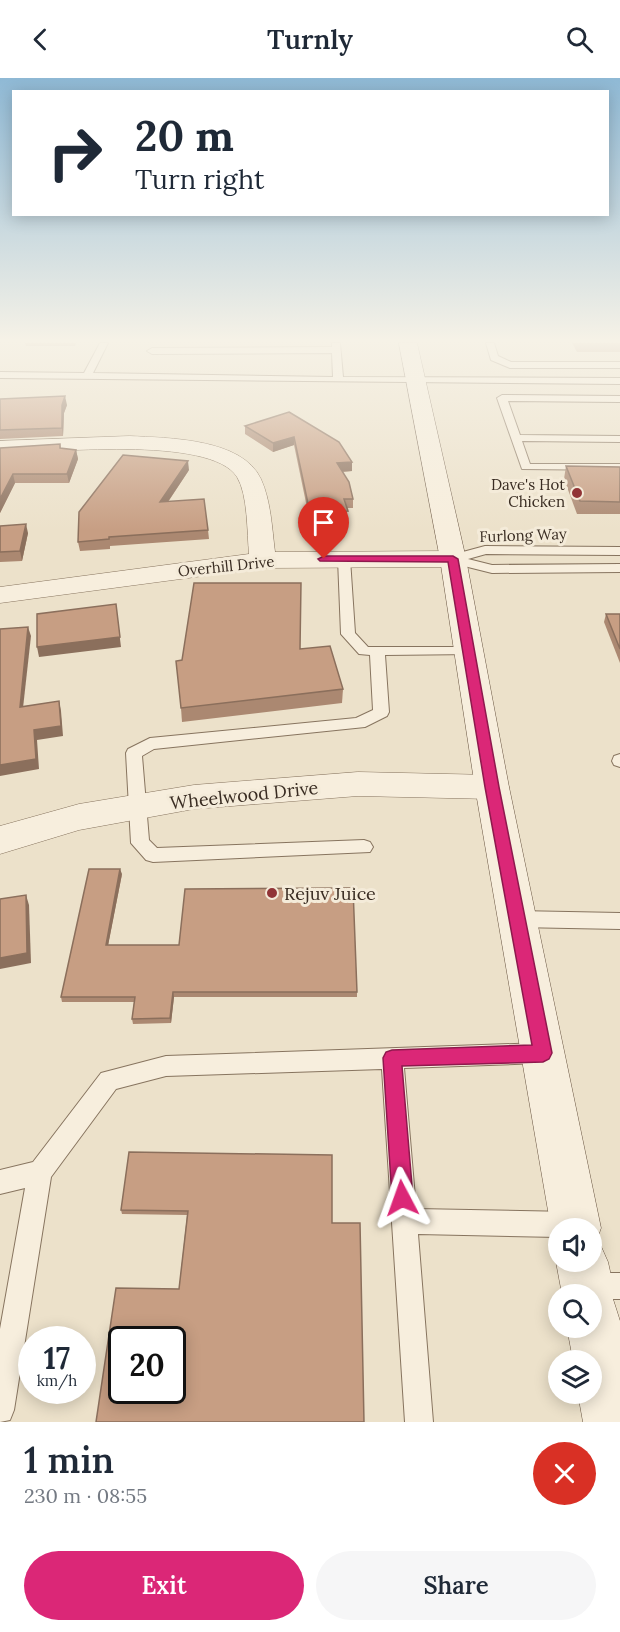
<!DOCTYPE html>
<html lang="en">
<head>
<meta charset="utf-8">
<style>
	body { margin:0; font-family:Lora,serif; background:#f6f6f7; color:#1f2937; height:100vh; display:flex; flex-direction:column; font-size:22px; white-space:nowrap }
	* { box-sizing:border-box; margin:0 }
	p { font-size:20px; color:#747a83 }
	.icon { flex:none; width:33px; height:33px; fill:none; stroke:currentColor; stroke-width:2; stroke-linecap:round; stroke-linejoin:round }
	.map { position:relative; height:1344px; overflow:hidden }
	.drawer { display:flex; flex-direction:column; background:#fff; flex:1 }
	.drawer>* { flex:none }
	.top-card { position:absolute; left:12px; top:12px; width:597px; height:126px; border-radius:0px; box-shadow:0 3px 15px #0003; background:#fff; color:#1f2937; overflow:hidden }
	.controls { position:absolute; left:548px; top:1140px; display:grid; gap:12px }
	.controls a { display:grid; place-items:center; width:54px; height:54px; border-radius:50%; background:#fff; box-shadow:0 3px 15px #0003; font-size:30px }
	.speed { position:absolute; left:18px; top:1248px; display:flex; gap:12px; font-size:30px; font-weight:700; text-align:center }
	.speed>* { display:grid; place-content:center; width:78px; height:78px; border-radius:50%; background:#fff; box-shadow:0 3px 15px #0003; line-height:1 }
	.speed small { font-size:15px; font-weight:400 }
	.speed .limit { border:3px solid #111; border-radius:9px; background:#fff; color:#111 }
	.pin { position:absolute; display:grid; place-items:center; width:51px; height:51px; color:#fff; margin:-62px -26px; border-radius:50% 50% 50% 0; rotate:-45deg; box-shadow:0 0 6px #0007 }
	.pin .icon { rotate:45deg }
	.me { position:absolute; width:66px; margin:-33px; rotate:356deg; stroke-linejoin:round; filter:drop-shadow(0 0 4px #0008) }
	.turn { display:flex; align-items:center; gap:21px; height:126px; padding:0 24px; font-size:27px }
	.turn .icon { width:78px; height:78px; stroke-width:2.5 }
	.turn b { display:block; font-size:42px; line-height:51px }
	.round { display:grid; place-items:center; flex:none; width:63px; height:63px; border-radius:32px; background:#f6f6f7 }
	.head { display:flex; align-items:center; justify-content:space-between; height:102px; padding:0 24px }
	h1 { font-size:36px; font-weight:600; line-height:45px }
	.primary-button { display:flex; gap:12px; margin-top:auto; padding:12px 24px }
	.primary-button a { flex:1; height:69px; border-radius:36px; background:#db2777; color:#fff; font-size:24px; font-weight:600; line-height:69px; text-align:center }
	.primary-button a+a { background:#f6f6f7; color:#1f2937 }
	header { display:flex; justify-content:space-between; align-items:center; height:78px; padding:0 24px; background:#fff; font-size:27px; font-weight:600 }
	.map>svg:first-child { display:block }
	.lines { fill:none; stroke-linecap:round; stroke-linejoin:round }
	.service-casing { stroke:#87745f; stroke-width:2 }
	.minor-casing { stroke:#87745f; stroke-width:1 }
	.secondary-casing { stroke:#695542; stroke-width:1 }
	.service { fill:#f7eedd; fill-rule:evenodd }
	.minor { fill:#f7eedd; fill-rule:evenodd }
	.secondary { fill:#f7eedd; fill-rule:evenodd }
	.wall { fill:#ab8871 }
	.shaded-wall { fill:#8b6f5c }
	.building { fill:#c79e83; stroke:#8b6f5c; stroke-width:1.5; fill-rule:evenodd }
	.route { fill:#db2777; stroke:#8e194d; stroke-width:1.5 }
	.poi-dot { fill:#913436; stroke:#f4ebd9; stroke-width:2 }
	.labels { text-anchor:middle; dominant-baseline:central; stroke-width:6; stroke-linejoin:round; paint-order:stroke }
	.far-poi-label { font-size:15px; fill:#392c22; stroke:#f4ebd9; text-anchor:end }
	.far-street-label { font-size:15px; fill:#392c22; stroke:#f4ebd9 }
	.street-label { font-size:18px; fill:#392c22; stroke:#f4ebd9 }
	.poi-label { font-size:18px; fill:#392c22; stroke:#f4ebd9; text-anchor:start }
</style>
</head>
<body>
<header><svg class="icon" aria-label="back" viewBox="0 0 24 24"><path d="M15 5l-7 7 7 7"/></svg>Turnly<svg class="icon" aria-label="search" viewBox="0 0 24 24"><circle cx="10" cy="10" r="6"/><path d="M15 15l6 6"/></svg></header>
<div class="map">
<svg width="620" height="1344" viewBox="0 0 620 1344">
	<rect width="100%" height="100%" fill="#ece1ca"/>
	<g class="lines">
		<!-- service casing -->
		<g class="service-casing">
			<g id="service">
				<path d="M100 265H108L93 295 333 299 332 275 152 276 147 273 152 270 332 269V265H340L343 299 620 300V306L0 300V294L84 295Z"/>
				<path d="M486 265H494L498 278 511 284H620V290H510L491 282Z"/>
				<path d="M502 317 620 318V324L508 323 520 357 620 358V364L522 363 530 386H620V392L522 391 497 320Z"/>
				<path d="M485 468 620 469V477L486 476 468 481 492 487 620 486V494L492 495 448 484 447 481 448 478Z"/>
				<path d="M344 477 350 481 355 555 368 569H469L474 570 476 573 474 576 385 577 389 634 387 638 365 649 154 671 142 678 149 762 157 770 364 762 370 764 373 769 370 774 153 784 146 782 131 765 126 675 128 671 150 660 356 640 373 632 370 577 359 576 341 556 338 481Z"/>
				<path d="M620 676V689L614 687 612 683 614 678Z"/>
				<path d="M517 833 620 835V851L517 849 510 847 507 841 510 835Z"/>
				<path d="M541 965 549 968 552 975 549 982 541 985 404 990 416 1131 571 1134 580 1138 584 1147 582 1150H558V1159L418 1156 433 1344H405L382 991 166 998 116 1011 51 1099 14 1332 10 1342 0 1344V1251L25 1110 0 1116V1092L33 1084 101 995 166 978Z"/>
				<path d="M591 1195H620V1221H591V1216H581L578 1208 582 1199Z"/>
			</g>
		</g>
		<!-- minor casing -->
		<g class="minor-casing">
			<g id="minor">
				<path d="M130 358C168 360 242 360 261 401 271 423 272 450 275 474L453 473 462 475 466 481 462 487 453 489 263 490 0 525V509L249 476C247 455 248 417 237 399 211 357 46 374 0 377V363Z"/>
				<path d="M358 694 492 697 504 700 509 709 504 718 492 721 358 718 194 731 79 752 0 776V748L79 726 194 707Z"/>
			</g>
		</g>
		<!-- secondary casing -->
		<g class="secondary-casing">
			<path id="secondary" d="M399 265H417L466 481 509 709 601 1150 596 1164 600 1166 608 1184 615 1216 613 1221 620 1243V1344H583L578 1316H591V1282H573L567 1250H591V1216H562L556 1184 558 1179V1184H591V1150H558V1168L551 1150 475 709 440 481Z"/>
		</g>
		<!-- service -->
		<use href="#service" class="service"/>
		<!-- minor -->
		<use href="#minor" class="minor"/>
		<!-- secondary -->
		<use href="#secondary" class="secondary"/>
	</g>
	<!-- wall -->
	<g class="wall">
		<path d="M25 265H76L75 268H26Z"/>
		<path d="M572 265H620V274H577Z"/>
		<path d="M0 321 67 327 64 335 63 358 0 361Z"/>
		<path d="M289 334 352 393 342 394 353 421V430H347V442L310 444 294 367 273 374 245 356V348Z"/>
		<path d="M60 366 61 371 76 372 78 381 69 405H15L0 435V370Z"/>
		<path d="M566 388 620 389V436H577L564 401Z"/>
		<path d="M189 392 168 424 208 452 209 461 110 468V471L80 473 78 464Z"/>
		<path d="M0 448 28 455 22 483 0 484Z"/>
		<path d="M606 536H620V585L604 544Z"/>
		<path d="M301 571 343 611 342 625 182 644 181 630Z"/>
		<path d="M122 796 108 867 357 914V919H174L171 945 133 946 132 941 134 924H62L61 919Z"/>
		<path d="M129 1074 332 1145 179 1211 187 1137 122 1136 121 1132Z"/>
	</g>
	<!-- shaded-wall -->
	<g class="shaded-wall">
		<path d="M65 318 67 327 64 335 63 358 62 350V327Z"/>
		<path d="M294 359V367L273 374V365Z"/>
		<path d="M76 372 78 381 69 405 67 396Z"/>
		<path d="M188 383 189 392 161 434 160 424Z"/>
		<path d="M352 384V393L337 394V385Z"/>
		<path d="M13 396 15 405 0 435V421Z"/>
		<path d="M26 446 28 455 22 483 20 473Z"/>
		<path d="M117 536 121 569 39 579 37 569Z"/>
		<path d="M28 549 31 558 22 639 20 629Z"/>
		<path d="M59 623 61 633 63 658 37 662 39 691 0 698V687L34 652Z"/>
		<path d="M120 791 122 796 107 873 106 867Z"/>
		<path d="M26 817 29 827 31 885 0 891V880Z"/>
		<path d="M173 914 174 919 171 945 170 940Z"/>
	</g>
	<!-- building -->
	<g class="building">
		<path d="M65 318 62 327V350L0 352V321Z"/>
		<path d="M289 334 339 364 352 384 337 385 349 404 353 421H344L348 433 310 435 294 359 273 365 245 348Z"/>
		<path d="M60 366V370L76 372 67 396H13L0 421V370Z"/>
		<path d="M123 377 188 383 160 424 204 421 208 452 109 459V461L78 464 79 434Z"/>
		<path d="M566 388 620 389V424L580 423Z"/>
		<path d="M26 446 20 473 0 474V448Z"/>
		<path d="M194 505H301L300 571 330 568 343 611 181 630 176 583 182 582Z"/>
		<path d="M116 526 120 559 37 569V536Z"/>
		<path d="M606 536H620V571Z"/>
		<path d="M28 549 20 629 59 623 61 648 34 652 36 681 0 687V551Z"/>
		<path d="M89 791H120L106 867H179L185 811 353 810 357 914H173L170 940 132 941 135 919H61Z"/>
		<path d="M26 817 27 875 0 880V821Z"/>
		<path d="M129 1074 332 1077V1145H360L364 1344H96L116 1210 179 1211 188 1133 121 1132ZM122 1262H172V1312H122Z"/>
	</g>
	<!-- sky -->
	<linearGradient id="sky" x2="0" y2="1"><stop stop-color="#8fb9d5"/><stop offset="0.58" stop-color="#f6f2e7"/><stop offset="1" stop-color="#f6f2e7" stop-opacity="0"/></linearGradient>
	<rect width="620" height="453" fill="url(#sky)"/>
	<!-- route -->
	<path class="route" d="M324 478H453L458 481 499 709 552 975 549 981 543 984 402 988 413 1120 410 1127 402 1130 395 1127 392 1120 383 980 386 974 392 972 532 967 485 709 448 484 320 483 318 481Z"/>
	<!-- markers -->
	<g class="poi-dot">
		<circle cx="577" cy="415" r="6"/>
		<circle cx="272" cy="815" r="6"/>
	</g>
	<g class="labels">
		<!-- far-poi labels -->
		<g class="far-poi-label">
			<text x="565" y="406">Dave's Hot<tspan x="565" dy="17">Chicken</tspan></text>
		</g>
		<!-- far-street labels -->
		<g class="far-street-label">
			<text transform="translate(523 457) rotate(-2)">Furlong Way</text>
			<text transform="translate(226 488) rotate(-6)">Overhill Drive</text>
		</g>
		<!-- street labels -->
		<g class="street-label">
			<text transform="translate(244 717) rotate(-6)">Wheelwood Drive</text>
		</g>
		<!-- poi labels -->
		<g class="poi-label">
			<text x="284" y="815">Rejuv Juice</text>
		</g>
	</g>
</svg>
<div class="controls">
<a><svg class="icon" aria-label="sound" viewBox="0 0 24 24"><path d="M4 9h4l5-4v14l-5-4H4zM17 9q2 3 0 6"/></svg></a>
<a><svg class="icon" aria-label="search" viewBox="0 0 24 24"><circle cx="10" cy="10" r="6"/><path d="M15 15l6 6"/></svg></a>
<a><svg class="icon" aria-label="layers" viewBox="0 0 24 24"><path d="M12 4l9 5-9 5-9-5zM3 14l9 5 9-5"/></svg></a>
</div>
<div class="speed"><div>17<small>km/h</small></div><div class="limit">20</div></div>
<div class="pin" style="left:324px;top:481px;background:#d93025"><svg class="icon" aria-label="arrive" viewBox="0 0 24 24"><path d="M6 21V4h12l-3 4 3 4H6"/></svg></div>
<svg class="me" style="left:402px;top:1120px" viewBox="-20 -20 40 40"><path d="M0-17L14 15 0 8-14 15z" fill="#db2777" stroke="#fff" stroke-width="4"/></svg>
<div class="top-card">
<div class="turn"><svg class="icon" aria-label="right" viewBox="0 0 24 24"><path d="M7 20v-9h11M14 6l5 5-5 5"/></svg><div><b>20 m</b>Turn right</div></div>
</div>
</div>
<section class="drawer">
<div class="head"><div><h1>1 min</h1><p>230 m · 08:55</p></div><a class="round" style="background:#d93025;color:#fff"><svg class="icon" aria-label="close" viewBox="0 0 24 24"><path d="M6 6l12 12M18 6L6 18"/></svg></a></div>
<div class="primary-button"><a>Exit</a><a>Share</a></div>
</section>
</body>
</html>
